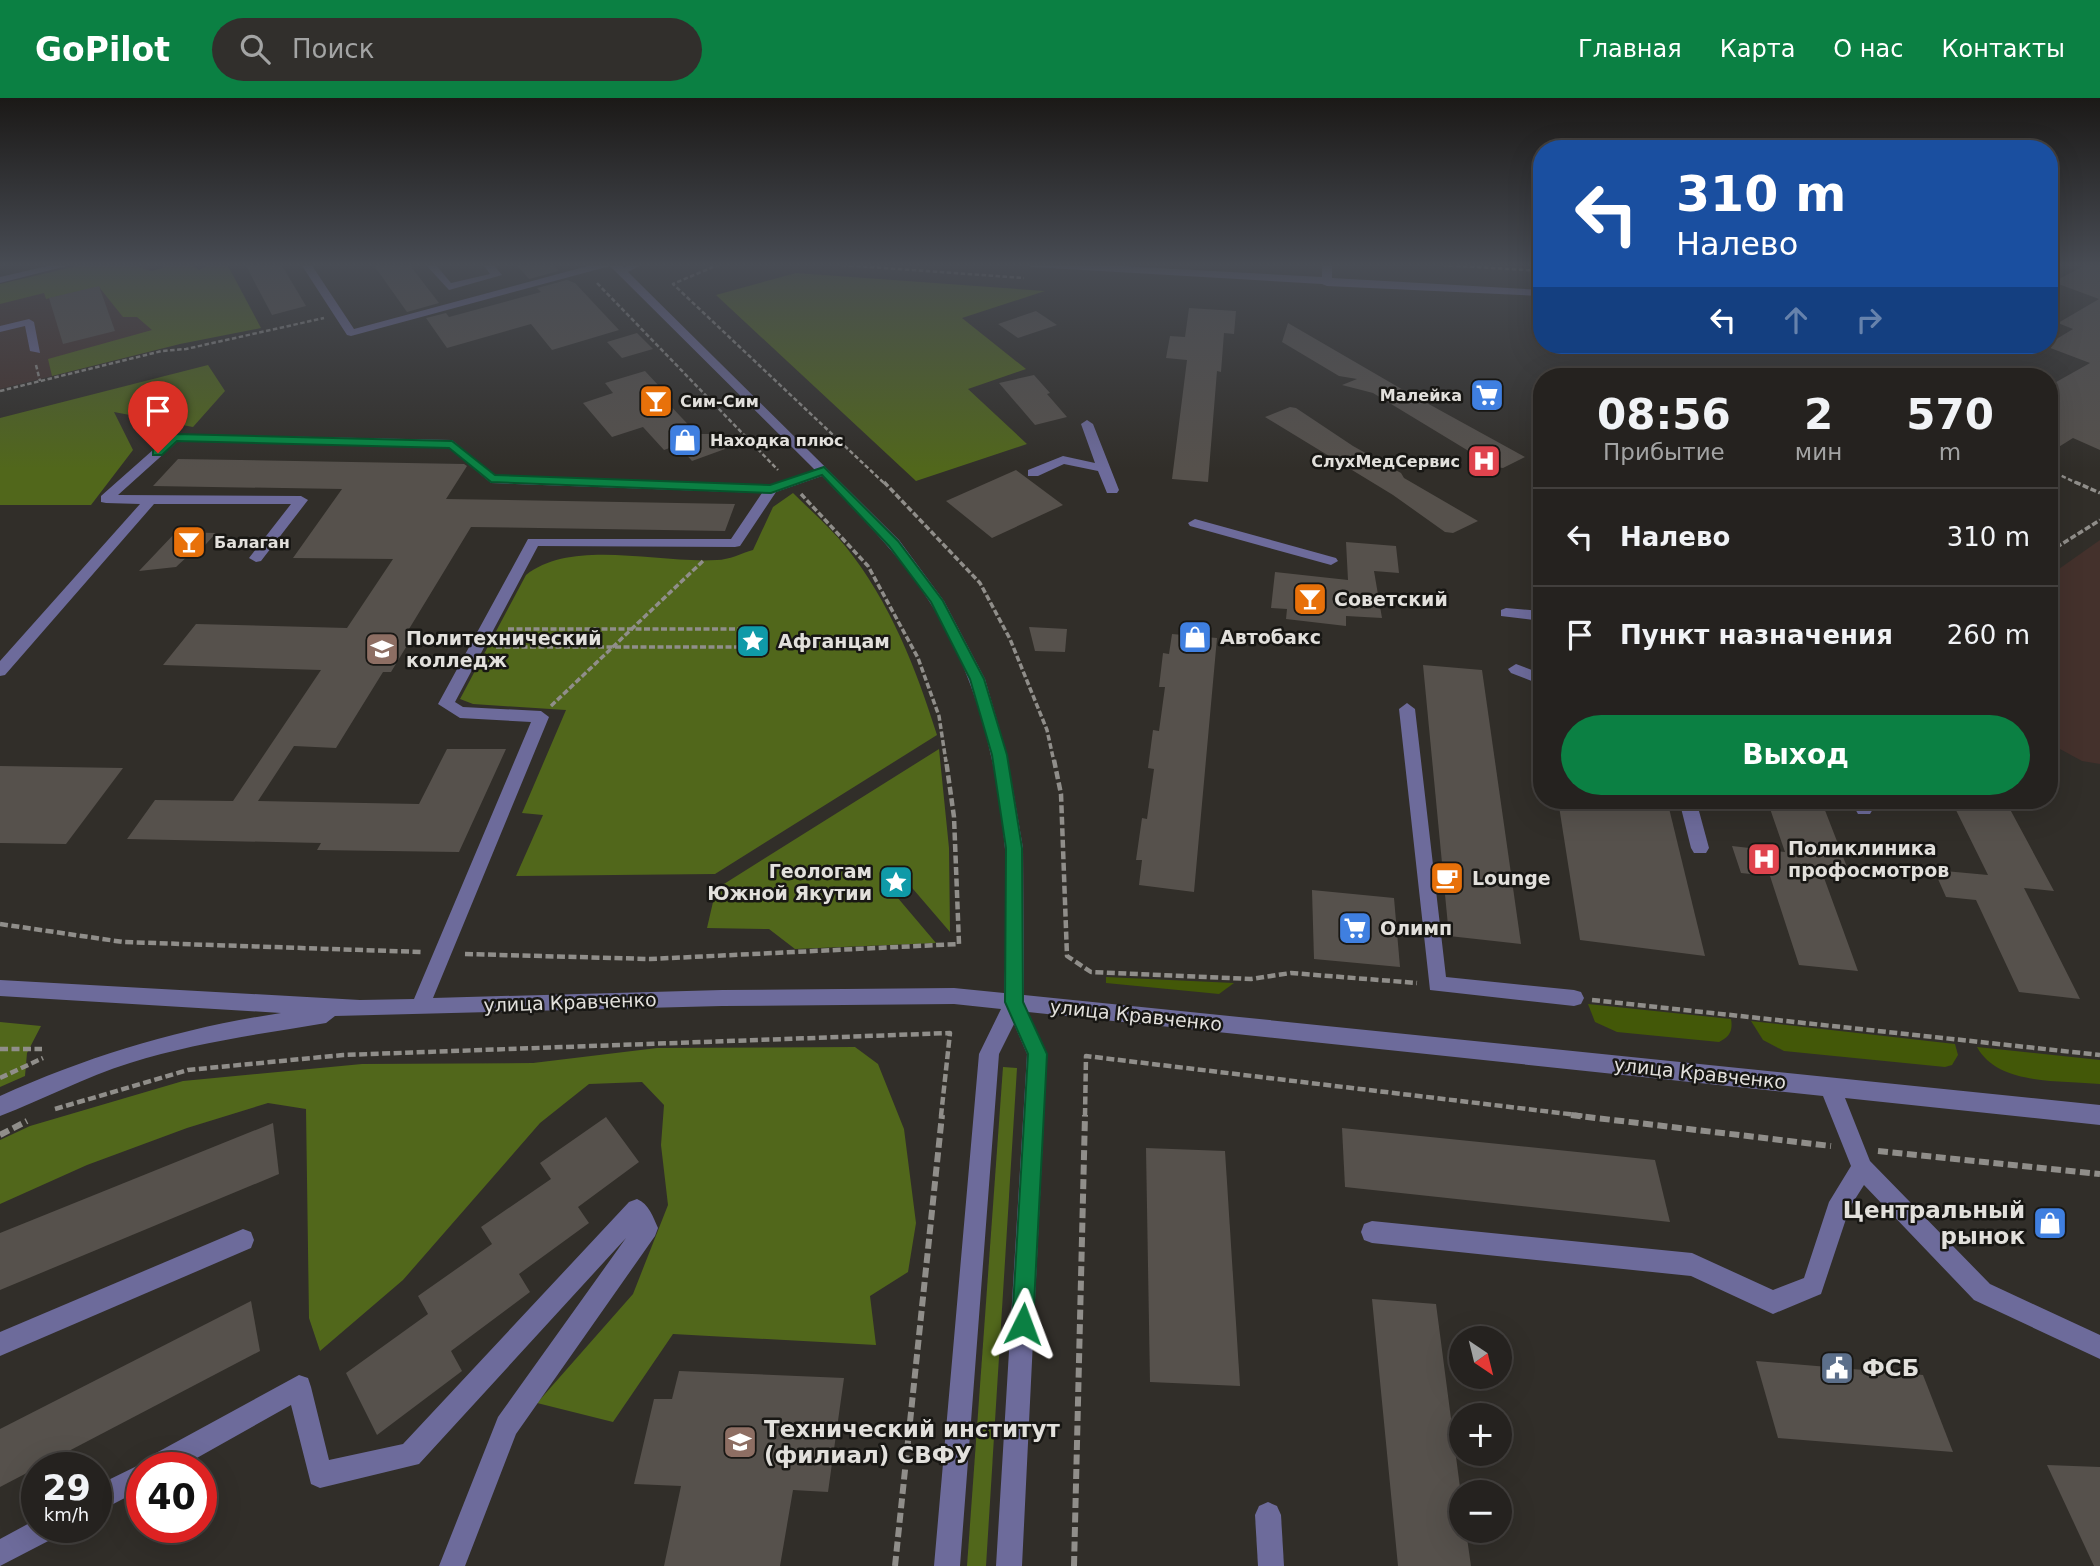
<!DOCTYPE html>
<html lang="ru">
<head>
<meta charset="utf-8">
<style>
	body { margin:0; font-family:"DejaVu Sans",sans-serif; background:#312f2c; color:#f1f3f6; height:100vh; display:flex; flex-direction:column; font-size:26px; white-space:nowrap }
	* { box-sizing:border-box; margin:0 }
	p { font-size:23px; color:#a3a4a4 }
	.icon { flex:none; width:38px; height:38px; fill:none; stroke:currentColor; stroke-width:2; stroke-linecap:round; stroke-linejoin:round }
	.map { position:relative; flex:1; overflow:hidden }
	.panel { position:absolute; left:1533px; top:270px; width:525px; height:441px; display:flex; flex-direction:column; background:#25221f; border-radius:28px; box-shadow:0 7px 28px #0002,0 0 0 2px #423f3d }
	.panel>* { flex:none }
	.banner { position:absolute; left:1533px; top:42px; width:525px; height:214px; border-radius:28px; box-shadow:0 7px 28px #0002,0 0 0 2px #423f3d; background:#1a4fa0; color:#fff; overflow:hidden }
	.needle { width:46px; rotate:145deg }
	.controls { position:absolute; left:1449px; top:1228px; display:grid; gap:14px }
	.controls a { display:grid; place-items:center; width:63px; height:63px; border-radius:50%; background:#25221f; box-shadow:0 7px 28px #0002,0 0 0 2px #423f3d; font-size:35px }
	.speed { position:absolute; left:21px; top:1354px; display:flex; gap:14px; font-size:35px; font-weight:700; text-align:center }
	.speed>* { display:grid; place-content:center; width:91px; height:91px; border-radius:50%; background:#25221f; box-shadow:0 7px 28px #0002,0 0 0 2px #423f3d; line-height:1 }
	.speed small { font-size:18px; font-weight:400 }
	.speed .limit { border:10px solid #d22; background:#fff; color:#111 }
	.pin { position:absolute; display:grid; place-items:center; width:60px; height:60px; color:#fff; margin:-72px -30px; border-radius:50% 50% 50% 0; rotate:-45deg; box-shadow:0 0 7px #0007 }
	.pin .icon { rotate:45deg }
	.me { position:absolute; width:77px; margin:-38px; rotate:3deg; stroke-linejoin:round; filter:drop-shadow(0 0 5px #0008) }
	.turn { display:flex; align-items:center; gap:24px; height:147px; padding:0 28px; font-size:32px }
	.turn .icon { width:91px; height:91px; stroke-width:2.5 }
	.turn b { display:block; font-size:49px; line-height:60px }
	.lanes { display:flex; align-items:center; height:66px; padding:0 28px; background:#0003; justify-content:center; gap:35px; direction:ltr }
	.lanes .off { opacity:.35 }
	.eta { display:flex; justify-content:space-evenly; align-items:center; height:119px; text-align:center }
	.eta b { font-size:42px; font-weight:600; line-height:49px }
	.cta { display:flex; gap:14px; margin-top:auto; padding:14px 28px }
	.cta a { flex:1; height:80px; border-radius:42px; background:#0b8043; color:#fff; font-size:28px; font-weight:600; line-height:80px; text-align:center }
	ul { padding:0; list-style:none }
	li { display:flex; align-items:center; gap:21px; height:98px; padding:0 28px; border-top:2px solid #423f3d }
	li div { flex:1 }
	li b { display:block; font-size:26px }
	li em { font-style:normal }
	header { display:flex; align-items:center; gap:42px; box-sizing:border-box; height:98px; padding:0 35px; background:#0b8043; color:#fff }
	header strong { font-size:33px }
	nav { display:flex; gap:38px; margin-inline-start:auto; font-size:24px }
	.search { width:490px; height:63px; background:#312f2c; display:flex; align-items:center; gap:18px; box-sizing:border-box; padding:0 24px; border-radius:38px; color:#a3a4a4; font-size:26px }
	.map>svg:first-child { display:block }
	.education { fill:#44312c }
	.green { fill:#435808 }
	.forest { fill:#51671b }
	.building { fill:#56514c }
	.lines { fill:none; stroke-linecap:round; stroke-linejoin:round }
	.path-far3 { stroke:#908e8a; stroke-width:2.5; stroke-dasharray:4.5 2.5; stroke-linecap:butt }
	.path-far2 { stroke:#908e8a; stroke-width:3.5; stroke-dasharray:6 2.5; stroke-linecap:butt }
	.path-far1 { stroke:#908e8a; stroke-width:4.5; stroke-dasharray:8 3.5; stroke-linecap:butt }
	.path { stroke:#908e8a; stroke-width:6; stroke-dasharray:10 4.5; stroke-linecap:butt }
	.minor { fill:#6d6b9b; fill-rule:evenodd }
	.route { fill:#0b8043; stroke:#07532c; stroke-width:2 }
	.labels { text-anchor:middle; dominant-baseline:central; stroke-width:5; stroke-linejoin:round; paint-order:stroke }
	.far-poi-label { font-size:16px; font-weight:bold; fill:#e2e0dc; stroke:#181714; text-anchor:start }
	.poi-label { font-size:19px; font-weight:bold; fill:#e2e0dc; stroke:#181714; text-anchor:start }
	.street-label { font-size:19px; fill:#e2e0dc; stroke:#181714 }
	.near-poi-label { font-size:23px; font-weight:bold; fill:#e2e0dc; stroke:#181714; text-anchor:start }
</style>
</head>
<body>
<header>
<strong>GoPilot</strong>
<div class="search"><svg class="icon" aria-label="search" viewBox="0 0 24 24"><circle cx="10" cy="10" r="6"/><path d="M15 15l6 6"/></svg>Поиск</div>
<nav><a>Главная</a><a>Карта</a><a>О нас</a><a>Контакты</a></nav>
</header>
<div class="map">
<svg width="2100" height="1468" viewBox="0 0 2100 1468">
	<rect width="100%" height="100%" fill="#312e29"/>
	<!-- education -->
	<g class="education">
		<path d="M114 166H148L180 246 0 291V192Z"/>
		<path d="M2100 442V666L2082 663 2049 645V478Z"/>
	</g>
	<!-- green -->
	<g class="green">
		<path d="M1106 879 1234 885 1219 896 1106 885Z"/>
		<path d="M1588 906 1731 921C1733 932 1730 939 1719 944L1617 934 1595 924Z"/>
		<path d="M1751 923 1955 946 1958 957 1952 967 1945 969 1784 953 1763 942Z"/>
		<path d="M1977 949 2100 962V986C2061 982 1998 988 1977 949Z"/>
	</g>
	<!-- forest -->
	<g class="forest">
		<path d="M86 166H130L151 173 163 170V166H189L199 172 210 166H227L261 230 180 246 52 278 48 261 152 232 137 219H123L99 189 46 201 44 195 0 206V186Z"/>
		<path d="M796 175 1045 193 962 220 1026 271 968 291 1027 346 916 383 716 197Z"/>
		<path d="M208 267 225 293 193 329 114 314 133 352 91 407H0V320Z"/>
		<path d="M793 395C811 413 831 430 846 449 890 504 916 570 937 637L715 776 516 778 543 717 522 715 566 612 473 606 460 601 526 477C573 440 659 466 717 462 729 462 742 455 753 452L773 409Z"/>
		<path d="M939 651 949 750 950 834 901 777 886 786 936 845 795 851 769 831 707 830 716 791Z"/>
		<path d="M0 924 41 928 27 955 25 978 0 989Z"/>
		<path d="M855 949 878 966 904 1031 916 1125 908 1174 870 1198 876 1247 673 1236 613 1324 537 1305 633 1196 668 1107 661 1047 664 1007 642 984 589 986 540 1025 403 1182 320 1253 309 1220 306 1011 268 1005 187 1030 87 1067 0 1106V1042L30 1028 183 983 362 966 533 965 657 950Z"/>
		<path d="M1003 969 1017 970 986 1468H967Z"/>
	</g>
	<!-- building -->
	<g class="building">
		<path d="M245 166H281L306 208 272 217Z"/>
		<path d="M373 166H409L439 205 407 214Z"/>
		<path d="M516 166H552L559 173 529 181Z"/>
		<path d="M2088 166H2100V352L2073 340 2049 355V288L2090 265 2045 248 2073 231 2058 225 2099 201 2053 184Z"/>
		<path d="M567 182 575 185 619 232 552 252 531 226 447 250 426 220 446 215 449 219 541 194 537 190Z"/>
		<path d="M99 188 115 233 63 246 49 200Z"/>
		<path d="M1189 210 1236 213 1234 236 1224 235 1221 274 1217 273 1208 384 1172 381 1187 262 1166 260 1170 238 1185 239Z"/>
		<path d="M1036 213 1057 227 1018 240 998 226Z"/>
		<path d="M1288 225 1405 293 1525 359 1503 370 1495 369 1373 295 1342 287 1357 281 1339 278 1282 244Z"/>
		<path d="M637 235 653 251 622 260 607 244Z"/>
		<path d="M645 273 672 302 666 303 697 336H711L725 351 692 363 678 347 664 352 643 329 612 339 583 305 613 295 605 285Z"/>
		<path d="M1034 277 1050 295 1047 296 1067 319 1035 327 999 285Z"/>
		<path d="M1290 309 1296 310 1353 348 1401 375 1404 380 1478 423 1453 435 1445 434 1393 397 1265 319Z"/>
		<path d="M178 361 464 366 467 368 446 401 735 406 725 433 471 429 409 531H417L391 574H383L336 650 294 648 258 703 419 706 447 651H506L459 754 317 752 321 745 127 741 155 702 233 703 321 572 163 567 196 526 347 530 393 461 293 460 342 391 153 388Z"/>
		<path d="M1016 372 1063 407 992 440 946 403Z"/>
		<path d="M176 434 216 435 197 456H190L176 469 139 473Z"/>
		<path d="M1346 444 1396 448 1399 475 1374 473 1382 520 1346 518V528L1286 521 1287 511 1271 510 1275 474 1348 482Z"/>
		<path d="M1029 529 1067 531 1065 554 1035 553Z"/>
		<path d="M1172 536 1217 540 1194 794 1139 787 1142 762H1136L1142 720 1147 721 1154 671 1148 670 1153 632 1159 633 1165 589H1159L1163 555 1169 556Z"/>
		<path d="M1423 567 1482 572 1521 846 1449 838Z"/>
		<path d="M0 668 123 670 66 746 0 745Z"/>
		<path d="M1558 702H1667L1705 858 1580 842Z"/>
		<path d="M1767 702H1821L1847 769 1819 766 1858 873 1799 867 1770 778 1741 775 1732 748 1785 754Z"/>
		<path d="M1951 702H2005L2054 793 2024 790 2080 901 2019 894 1976 802 1946 799 1934 772 1988 777Z"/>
		<path d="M1312 792 1394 800 1400 869 1314 861Z"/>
		<path d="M606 1019 639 1064 578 1109 589 1125 519 1176 530 1194 451 1253 462 1273 377 1337 346 1275 428 1216 418 1198 492 1146 481 1129 551 1081 540 1065Z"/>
		<path d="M273 1025 279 1076 0 1192V1135Z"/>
		<path d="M1342 1030 1655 1062 1670 1124 1345 1089Z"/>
		<path d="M1146 1050 1225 1053 1240 1288 1150 1284Z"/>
		<path d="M1372 1201 1436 1206 1461 1397V1433H1466L1471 1468H1398Z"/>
		<path d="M251 1203 260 1253 0 1389V1331Z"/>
		<path d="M1756 1263 1923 1277 1953 1354 1778 1340Z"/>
		<path d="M679 1273 844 1280 828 1394 793 1392 780 1468H664L681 1388 634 1386 654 1301H672Z"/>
		<path d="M2047 1367 2100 1369V1468H2094Z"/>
	</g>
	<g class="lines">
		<!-- path-far3 -->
		<g class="path-far3">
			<path d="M720 166 673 186 885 386"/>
			<path d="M828 166 1024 180"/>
			<path d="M1428 166 1542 173"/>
			<path d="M597 185 778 372"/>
			<path d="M36 267 40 283"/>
			<path d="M0 293 162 253 186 251 324 220"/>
			<path d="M2049 372 2079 386"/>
		</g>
		<!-- path-far2 -->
		<g class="path-far2">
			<path d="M884 384 980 485 1010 541 1047 632 1054 664"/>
			<path d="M2075 384 2100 395"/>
			<path d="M801 396 868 468 918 560 939 618 946 664"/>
			<path d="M2049 454 2100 422"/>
			<path d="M508 531H756"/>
			<path d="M496 549H751"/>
			<path d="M551 608 704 462"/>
		</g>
		<!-- path-far1 -->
		<g class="path-far1">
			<path d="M1054 662 1061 696 1067 858 1091 874 1251 881 1291 875 1417 885"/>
			<path d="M0 826 123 844 421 854"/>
			<path d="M465 856 650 861 959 846 954 719 946 662"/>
			<path d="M1592 902 2100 957"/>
			<path d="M0 951H42"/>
			<path d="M0 980 43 960"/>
			<path d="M55 1011 188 972 343 957 950 935 941 1018"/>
			<path d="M1085 1018 1086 958 1585 1018"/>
		</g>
		<!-- path -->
		<g class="path">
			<path d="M1571 1017 1831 1048"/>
			<path d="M0 1037 27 1023"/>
			<path d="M1878 1053 2100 1076"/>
			<path d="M895 1468 942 1017"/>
			<path d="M1074 1468 1085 1017"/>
		</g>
		<!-- minor -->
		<g class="minor">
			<path d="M56 166H74L0 185V179Z"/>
			<path d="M301 166H311L354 231 595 166H620L623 169 643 166 628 174 899 442 944 503 985 581 1007 657 1023 750 1024 897 2100 1007V1027L1845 1000 1870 1063 1990 1186 2100 1237V1261L1974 1202 1864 1087 1850 1109 1821 1196 1773 1216 1691 1178 1372 1145 1364 1142 1361 1134 1364 1126 1372 1123 1692 1155 1773 1192 1804 1180 1829 1104 1851 1068 1823 998 1028 914 1047 956 1022 1468H996L1027 956 1014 926 999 956 960 1468H934L979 956 1001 911 954 906 722 908 335 918 326 925C260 936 194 945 130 965 85 979 44 1001 0 1018V998C91 957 182 930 281 915L0 898V882L360 902 414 901 531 624 460 620 438 606 528 441H731L762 395 491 385 449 350 178 343 118 397 301 398 308 402 261 463 256 464 249 460 291 406H154L5 577 0 578V563L140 406 106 405 101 404V398L171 336 452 342 494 377 770 387 815 372 610 168 351 238 347 237ZM822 378C860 418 899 456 929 503 976 575 998 666 1005 751 1009 798 1006 847 1004 895L954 890 722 892 433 900 549 619 541 613 463 609 455 604 538 448 735 449 740 448 776 394Z"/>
			<path d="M425 166H435L451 185 490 176 483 166H493L502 177 449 192Z"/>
			<path d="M1027 166H1084L1322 179V166H1332V180L1542 192V198L1327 188 1322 186 1032 169Z"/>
			<path d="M29 221 34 224 40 255 30 253 25 228 0 234V228Z"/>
			<path d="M1087 322 1093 326 1119 392 1117 395H1107L1098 373 1064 366 1038 378H1028V372L1063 358 1095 365 1081 326Z"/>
			<path d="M1195 421 1336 460 1338 463 1331 467 1190 428 1188 425Z"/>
			<path d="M1506 510 1542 513V523L1501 518V512Z"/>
			<path d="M1516 566 1542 576V587L1511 575 1508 571Z"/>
			<path d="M1407 605 1415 611 1446 879 1574 892 1581 894 1584 900 1581 906 1574 908 1430 892 1399 611Z"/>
			<path d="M1679 702H1696L1709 750 1706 755H1694L1691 750Z"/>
			<path d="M1850 702H1867L1873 711 1870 716H1858Z"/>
			<path d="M637 1101C649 1106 653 1119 658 1130L655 1138 516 1336 465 1468H439L498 1319 626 1140 419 1366 320 1390 311 1386 291 1307 179 1370H142V1391L96 1415V1388L143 1365 145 1361 299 1277 308 1280 311 1289 329 1362 403 1346 629 1104Z"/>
			<path d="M243 1131 251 1134 254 1142 251 1150 0 1258V1234Z"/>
			<path d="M1268 1404 1277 1408 1281 1417 1284 1468H1258L1255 1417 1259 1408Z"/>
			<path d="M37 1421V1430H60L56 1439 0 1468V1441Z"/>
		</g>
	</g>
	<!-- sky -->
	<linearGradient id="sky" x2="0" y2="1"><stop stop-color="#1b1917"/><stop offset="0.45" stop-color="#484c54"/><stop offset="1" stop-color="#484c54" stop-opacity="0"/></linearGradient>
	<rect width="2100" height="371" fill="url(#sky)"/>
	<!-- route -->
	<path class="route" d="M175 336 452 343 495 377 770 387 824 369 898 443 943 503 984 581 1007 657 1022 750 1023 904 1047 956 1033 1226 1030 1233 1023 1236 1015 1233 1012 1226 1028 956 1005 904 1006 750 992 657 970 581 931 504 889 448 822 377 771 395 491 384 449 350 177 343 162 357H153V352Z"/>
	<!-- icons -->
	<defs>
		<g id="supermarket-square" transform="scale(1.75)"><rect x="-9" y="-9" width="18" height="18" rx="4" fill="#3f7fe0" stroke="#181714"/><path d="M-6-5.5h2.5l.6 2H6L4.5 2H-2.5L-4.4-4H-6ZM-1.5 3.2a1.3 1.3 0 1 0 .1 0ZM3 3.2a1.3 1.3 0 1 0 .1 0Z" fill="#fff"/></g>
		<g id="bar-square" transform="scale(1.75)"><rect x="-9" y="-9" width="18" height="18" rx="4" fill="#e8710a" stroke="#181714"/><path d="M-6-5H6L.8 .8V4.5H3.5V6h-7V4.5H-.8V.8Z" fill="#fff"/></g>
		<g id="shop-square" transform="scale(1.75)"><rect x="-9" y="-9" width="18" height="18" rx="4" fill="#3f7fe0" stroke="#181714"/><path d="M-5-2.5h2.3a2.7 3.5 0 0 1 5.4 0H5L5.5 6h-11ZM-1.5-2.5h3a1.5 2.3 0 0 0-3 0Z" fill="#fff"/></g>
		<g id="hospital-square" transform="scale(1.75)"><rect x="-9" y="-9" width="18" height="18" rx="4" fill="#e0444e" stroke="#181714"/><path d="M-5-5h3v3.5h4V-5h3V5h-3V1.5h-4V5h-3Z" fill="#fff"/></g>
		<g id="sight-square" transform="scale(1.75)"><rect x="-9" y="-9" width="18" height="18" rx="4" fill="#0f9aa8" stroke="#181714"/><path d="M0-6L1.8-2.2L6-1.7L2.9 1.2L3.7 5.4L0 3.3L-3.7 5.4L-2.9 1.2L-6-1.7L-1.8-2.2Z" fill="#fff"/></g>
		<g id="university-square" transform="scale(1.75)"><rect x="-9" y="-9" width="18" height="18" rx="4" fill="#8d6e63" stroke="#181714"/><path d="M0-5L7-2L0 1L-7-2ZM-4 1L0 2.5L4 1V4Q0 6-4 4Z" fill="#fff"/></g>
		<g id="cafe-square" transform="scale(1.75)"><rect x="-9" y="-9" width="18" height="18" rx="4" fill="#e8710a" stroke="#181714"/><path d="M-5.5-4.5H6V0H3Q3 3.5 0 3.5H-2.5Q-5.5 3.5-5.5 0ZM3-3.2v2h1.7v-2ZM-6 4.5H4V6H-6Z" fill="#fff"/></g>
		<g id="civic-square" transform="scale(1.75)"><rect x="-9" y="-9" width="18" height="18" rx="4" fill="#5c6f8a" stroke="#181714"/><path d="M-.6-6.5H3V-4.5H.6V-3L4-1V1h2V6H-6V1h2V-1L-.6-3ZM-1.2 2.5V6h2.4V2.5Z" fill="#fff"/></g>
	</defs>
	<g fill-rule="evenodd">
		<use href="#supermarket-square" x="1487" y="297"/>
		<use href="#bar-square" x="656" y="303"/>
		<use href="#shop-square" x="685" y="342"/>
		<use href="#hospital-square" x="1484" y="363"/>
		<use href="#bar-square" x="189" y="444"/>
		<use href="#bar-square" x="1310" y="501"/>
		<use href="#shop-square" x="1195" y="539"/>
		<use href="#sight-square" x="753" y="543"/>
		<use href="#university-square" x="382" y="551"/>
		<use href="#hospital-square" x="1764" y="761"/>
		<use href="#cafe-square" x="1447" y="780"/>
		<use href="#sight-square" x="896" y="784"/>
		<use href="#supermarket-square" x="1355" y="830"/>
		<use href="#shop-square" x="2050" y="1125"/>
		<use href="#civic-square" x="1837" y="1270"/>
		<use href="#university-square" x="740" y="1344"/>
	</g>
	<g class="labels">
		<!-- far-poi labels -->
		<g class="far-poi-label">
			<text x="1462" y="297" text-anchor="end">Малейка</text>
			<text x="680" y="303">Сим-Сим</text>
			<text x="710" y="342">Находка плюс</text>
			<text x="1460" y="363" text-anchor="end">СлухМедСервис</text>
			<text x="214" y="444">Балаган</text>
		</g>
		<!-- poi labels -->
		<g class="poi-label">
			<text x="1334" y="501">Советский</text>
			<text x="1220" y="539">Автобакс</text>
			<text x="406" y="540">Политехнический<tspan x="406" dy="22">колледж</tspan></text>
			<text x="778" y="543">Афганцам</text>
			<text x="1788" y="750">Поликлиника<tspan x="1788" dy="22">профосмотров</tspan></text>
			<text x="872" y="773" text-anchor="end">Геологам<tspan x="872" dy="22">Южной Якутии</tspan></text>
			<text x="1472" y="780">Lounge</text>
			<text x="1380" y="830">Олимп</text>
		</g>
		<!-- street labels -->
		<g class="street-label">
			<text transform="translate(570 904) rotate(-2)">улица Кравченко</text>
			<text transform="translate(1136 917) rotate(6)">улица Кравченко</text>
			<text transform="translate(1700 975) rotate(6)">улица Кравченко</text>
		</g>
		<!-- near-poi labels -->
		<g class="near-poi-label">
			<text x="2025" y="1112" text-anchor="end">Центральный<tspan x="2025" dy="26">рынок</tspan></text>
			<text x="1862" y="1270">ФСБ</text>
			<text x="764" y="1331">Технический институт<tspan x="764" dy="26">(филиал) СВФУ</tspan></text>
		</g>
	</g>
</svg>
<div class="controls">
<a><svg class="needle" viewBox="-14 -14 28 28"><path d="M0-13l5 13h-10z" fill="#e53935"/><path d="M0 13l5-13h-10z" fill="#a3a4a4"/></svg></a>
<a>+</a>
<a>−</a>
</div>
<div class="speed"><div>29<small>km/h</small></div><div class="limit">40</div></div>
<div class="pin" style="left:158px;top:355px;background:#d93025"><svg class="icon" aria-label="arrive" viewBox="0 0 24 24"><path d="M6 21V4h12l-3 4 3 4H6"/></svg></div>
<svg class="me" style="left:1023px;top:1226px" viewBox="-20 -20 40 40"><path d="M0-17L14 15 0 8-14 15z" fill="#0b8043" stroke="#fff" stroke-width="4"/></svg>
<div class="banner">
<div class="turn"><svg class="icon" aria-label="left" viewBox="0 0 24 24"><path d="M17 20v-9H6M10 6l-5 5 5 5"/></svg><div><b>310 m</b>Налево</div></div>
<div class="lanes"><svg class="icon" aria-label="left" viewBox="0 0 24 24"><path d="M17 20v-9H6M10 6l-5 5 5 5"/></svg><svg class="icon off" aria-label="ahead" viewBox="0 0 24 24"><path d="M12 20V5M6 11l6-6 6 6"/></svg><svg class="icon off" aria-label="right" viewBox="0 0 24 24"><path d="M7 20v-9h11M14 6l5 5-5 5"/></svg></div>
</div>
<section class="panel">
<div class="eta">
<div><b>08:56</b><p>Прибытие</p></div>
<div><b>2</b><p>мин</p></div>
<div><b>570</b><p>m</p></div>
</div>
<ul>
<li><svg class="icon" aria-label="left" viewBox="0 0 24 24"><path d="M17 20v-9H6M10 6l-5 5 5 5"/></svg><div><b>Налево</b></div><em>310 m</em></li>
<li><svg class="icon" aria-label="arrive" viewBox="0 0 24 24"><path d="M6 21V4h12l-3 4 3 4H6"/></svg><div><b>Пункт назначения</b></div><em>260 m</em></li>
</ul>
<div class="cta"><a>Выход</a></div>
</section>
</div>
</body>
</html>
